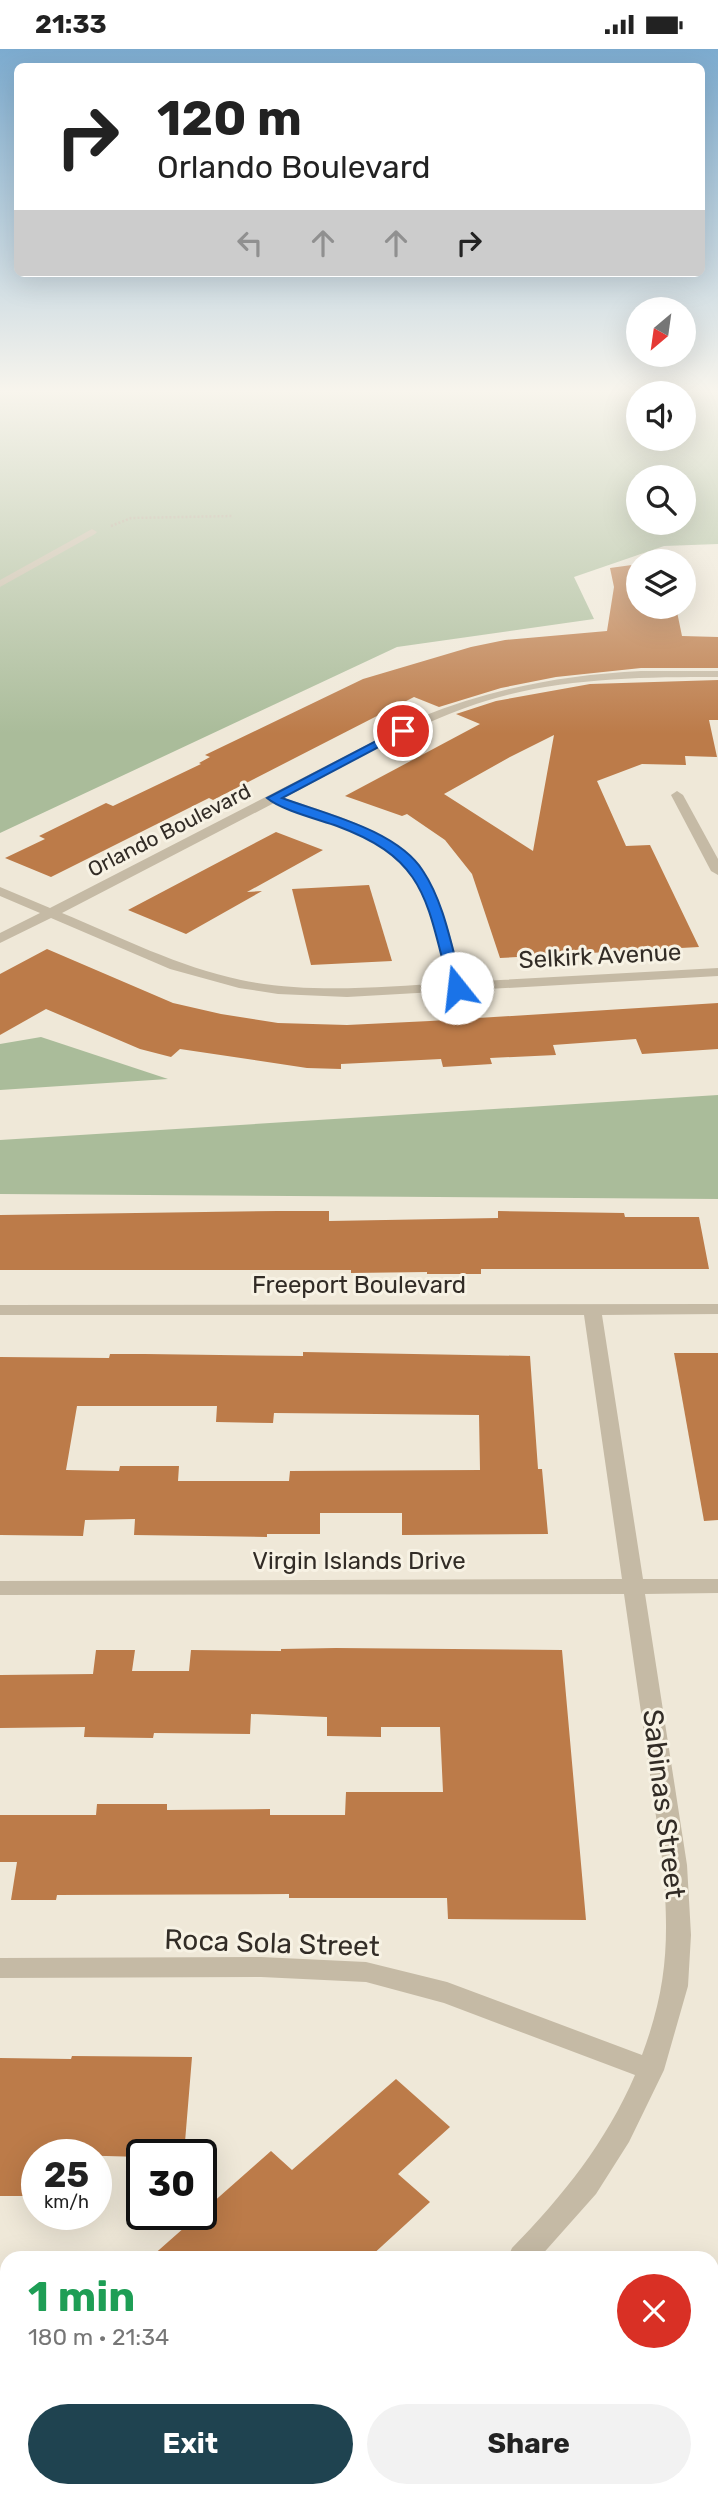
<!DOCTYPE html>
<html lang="en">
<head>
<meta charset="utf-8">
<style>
	body { margin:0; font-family:Rubik,sans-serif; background:#f2f2f2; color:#222; height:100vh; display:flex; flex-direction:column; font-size:26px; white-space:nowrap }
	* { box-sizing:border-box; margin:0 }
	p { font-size:23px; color:#767676 }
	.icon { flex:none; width:38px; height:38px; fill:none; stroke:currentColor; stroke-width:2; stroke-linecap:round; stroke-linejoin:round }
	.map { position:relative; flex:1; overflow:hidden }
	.details { position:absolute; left:0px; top:2202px; width:719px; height:247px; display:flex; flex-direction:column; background:#fff; border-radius:21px 21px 0 0; box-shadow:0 7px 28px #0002 }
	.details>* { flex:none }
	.guide { position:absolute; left:14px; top:14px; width:691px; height:214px; border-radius:10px; box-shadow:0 7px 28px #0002; background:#fff; color:#222; overflow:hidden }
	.needle { width:46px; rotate:209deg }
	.buttons { position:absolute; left:626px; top:248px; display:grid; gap:14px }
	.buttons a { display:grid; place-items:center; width:70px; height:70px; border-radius:50%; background:#fff; box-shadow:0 7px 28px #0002; font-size:35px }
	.speed { position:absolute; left:21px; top:2090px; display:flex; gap:14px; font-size:35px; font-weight:700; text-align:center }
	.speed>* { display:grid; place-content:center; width:91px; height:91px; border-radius:50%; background:#fff; box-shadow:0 7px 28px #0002; line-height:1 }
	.speed small { font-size:18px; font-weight:400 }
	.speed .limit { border:4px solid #111; border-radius:10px; background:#fff; color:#111 }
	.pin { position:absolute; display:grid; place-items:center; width:60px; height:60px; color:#fff; margin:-30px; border:4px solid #fff; border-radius:50%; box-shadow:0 2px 7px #0007 }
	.me { position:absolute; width:77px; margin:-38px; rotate:344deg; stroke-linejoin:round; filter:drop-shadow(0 0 5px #0008) }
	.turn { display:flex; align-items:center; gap:24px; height:147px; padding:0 28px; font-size:32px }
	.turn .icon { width:91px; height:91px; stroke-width:2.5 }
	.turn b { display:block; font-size:49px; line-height:60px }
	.lanes { display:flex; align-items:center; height:66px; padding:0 28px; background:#0003; justify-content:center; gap:35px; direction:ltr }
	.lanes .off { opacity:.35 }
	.round { display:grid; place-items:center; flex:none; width:74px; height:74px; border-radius:37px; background:#f2f2f2 }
	.summary { display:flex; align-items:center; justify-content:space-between; height:119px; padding:0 28px }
	h1 { font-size:42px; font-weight:700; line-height:52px; color:#1e9e55 }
	.cta { display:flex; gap:14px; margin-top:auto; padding:14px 28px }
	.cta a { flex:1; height:80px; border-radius:42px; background:#1f4350; color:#fff; font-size:28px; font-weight:700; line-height:80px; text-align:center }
	.cta a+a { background:#f2f2f2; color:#222 }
	.status { display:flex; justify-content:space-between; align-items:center; height:49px; padding:0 35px; background:#fff; direction:ltr }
	.status svg { height:19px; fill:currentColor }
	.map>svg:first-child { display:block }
	.green { fill:#aabc9a; fill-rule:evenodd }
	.building { fill:#bc7b49; fill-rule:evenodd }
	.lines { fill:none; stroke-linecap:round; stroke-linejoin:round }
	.path { stroke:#b1a590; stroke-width:2.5; stroke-dasharray:2 2; stroke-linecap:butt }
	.lane { fill:#c5baa5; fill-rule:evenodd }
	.street { fill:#c5baa5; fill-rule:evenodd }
	.route { fill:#1a73e8; stroke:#114b97; stroke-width:2 }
	.labels { text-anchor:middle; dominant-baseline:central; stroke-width:6; stroke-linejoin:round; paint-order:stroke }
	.far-street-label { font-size:21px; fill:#322c26; stroke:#f7f2e4 }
	.street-label { font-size:24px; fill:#322c26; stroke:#f7f2e4 }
	.near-street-label { font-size:28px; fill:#322c26; stroke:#f7f2e4 }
</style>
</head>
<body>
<div class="status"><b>21:33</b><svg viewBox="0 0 49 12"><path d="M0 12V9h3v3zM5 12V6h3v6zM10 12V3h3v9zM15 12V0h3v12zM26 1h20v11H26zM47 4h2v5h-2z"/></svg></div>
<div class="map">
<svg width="718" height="2447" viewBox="0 0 718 2447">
	<rect width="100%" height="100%" fill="#efe8d8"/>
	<!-- green -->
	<g class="green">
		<path d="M0 343H718V495L664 497 574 528 594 570 397 598 0 784ZM639 345H684V390H639ZM639 429H684V474H639Z"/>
		<path d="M41 988 168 1030 0 1041V995Z"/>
		<path d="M718 1046V1150L0 1145V1091Z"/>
	</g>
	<!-- building -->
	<g class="building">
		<path d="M639 515V558H676L682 587 718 588V619H641L556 628 501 639 439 658 414 648 213 751 209 749 51 828 5 809 45 790 39 787 106 754 113 757 201 715 199 714 210 708 205 706 363 630 471 598 505 591 607 582 614 538 610 519Z"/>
		<path d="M718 631V671H709L717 708 685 707 686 716 642 715 597 732 626 797 650 796 699 898 500 909 472 825 445 791 407 765 402 767 345 747 480 675 456 665 496 652 590 635ZM554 686 533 802 444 745 510 708Z"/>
		<path d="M276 783 323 801 247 843 262 842 186 885 128 861Z"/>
		<path d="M369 836 392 912 311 916 292 840Z"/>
		<path d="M47 900 173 954 221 965 278 974 347 976 430 972 718 954V1000L642 1005 636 990 553 996 556 1006 490 1009 492 1015 443 1018 441 1010 341 1015V1020L307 1019 180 1000 171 1008 140 1000 46 960 0 986V925Z"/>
		<path d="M278 1162H329V1172L498 1169V1162L624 1164 625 1168H699L709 1220H481V1225H427V1223L351 1224V1221H0V1166Z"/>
		<path d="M303 1303 530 1307 538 1420H542L548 1485 402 1486V1464H320V1485H267V1488L134 1486 135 1470 85 1471 83 1487 0 1486V1308L109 1309 110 1305H145L303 1307ZM77 1357H217L216 1373 273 1374 274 1364 479 1366 480 1421 290 1422 289 1432H178L179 1417H120L119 1422 66 1421Z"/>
		<path d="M674 1304H718V1471L704 1472Z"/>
		<path d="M336 1599 562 1601 586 1871 448 1870 447 1849H289V1845L57 1846 56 1851H11L17 1813H0V1766H96L97 1755H167V1761L270 1760V1766H345L346 1743H443L440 1678H381V1688L327 1687V1668L251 1665 250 1685 154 1684 153 1689 84 1688 85 1678 0 1679V1626L93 1625 96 1601H135L132 1622H189L191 1601 281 1602V1600Z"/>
		<path d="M72 2007 192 2008 184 2105H142V2108L34 2105 28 2147H0V2009L71 2010Z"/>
		<path d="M396 2030 450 2078 398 2125 430 2153 370 2208H151L271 2102 292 2121Z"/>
	</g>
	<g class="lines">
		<!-- path -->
		<path class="path" d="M111 477 131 469 233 467"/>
		<!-- lane -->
		<path class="lane" d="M92 480 97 483 95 485 0 538V531Z"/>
		<!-- street -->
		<g class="street">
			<path d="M641 622H718V628C633 628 546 629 465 659 402 682 343 718 284 749 340 768 406 783 434 841 447 870 454 902 463 933L718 919V927L347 948 278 945 239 939 170 920 51 869 0 894V884L40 864 0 847V838L50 859 421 668C493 639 564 626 641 622ZM274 754C320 770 382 783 412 826 433 857 438 898 448 934 380 938 309 945 241 931 179 918 120 888 62 864Z"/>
			<path d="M677 742 683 746 718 810V826L711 822 671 746Z"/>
			<path d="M718 1255V1265L602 1266 643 1530H718V1544L645 1545 687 1816 691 1886 688 1937 664 2021 629 2093 596 2145 540 2208H508L512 2199C563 2147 606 2093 635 2026L444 1954 366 1933 261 1928 0 1929V1909L261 1908 366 1913 447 1933 642 2006C668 1936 669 1890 663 1816L624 1545 0 1546V1532L622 1530 584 1266H0V1256Z"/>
			<path d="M266 2441H300L297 2447H264Z"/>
		</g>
	</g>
	<!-- sky -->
	<linearGradient id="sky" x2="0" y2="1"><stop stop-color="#7cabcf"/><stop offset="0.5" stop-color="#f8f5ed"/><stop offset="1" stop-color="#f8f5ed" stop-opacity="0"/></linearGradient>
	<rect width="718" height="685" fill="url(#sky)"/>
	<!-- route -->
	<path class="route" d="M399 680 409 682 282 749C325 765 397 781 423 822 445 855 452 901 463 939L457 943 450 939C426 854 429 811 337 777 317 770 281 761 267 749Z"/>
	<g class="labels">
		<!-- far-street labels -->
		<g class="far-street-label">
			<text transform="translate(169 781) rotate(-27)">Orlando Boulevard</text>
		</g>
		<!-- street labels -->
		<g class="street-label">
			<text transform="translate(600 907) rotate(-3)">Selkirk Avenue</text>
			<text x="359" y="1236">Freeport Boulevard</text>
			<text x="359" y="1512">Virgin Islands Drive</text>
		</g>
		<!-- near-street labels -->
		<g class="near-street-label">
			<text transform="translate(664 1755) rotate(83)">Sabinas Street</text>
			<text transform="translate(272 1894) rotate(2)">Roca Sola Street</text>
		</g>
	</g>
</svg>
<div class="buttons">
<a><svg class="needle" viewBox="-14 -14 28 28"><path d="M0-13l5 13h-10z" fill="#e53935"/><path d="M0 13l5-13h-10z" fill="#767676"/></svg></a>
<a><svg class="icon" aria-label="sound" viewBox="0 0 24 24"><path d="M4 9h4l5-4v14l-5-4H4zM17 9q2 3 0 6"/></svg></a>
<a><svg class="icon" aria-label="search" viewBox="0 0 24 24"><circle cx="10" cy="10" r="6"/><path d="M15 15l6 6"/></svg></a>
<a><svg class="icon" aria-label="layers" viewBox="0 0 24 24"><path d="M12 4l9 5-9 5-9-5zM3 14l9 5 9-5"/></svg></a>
</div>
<div class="speed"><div>25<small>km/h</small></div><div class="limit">30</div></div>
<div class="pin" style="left:403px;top:682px;background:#d93025"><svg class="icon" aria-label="arrive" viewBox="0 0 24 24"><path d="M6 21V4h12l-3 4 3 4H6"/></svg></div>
<svg class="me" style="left:457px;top:939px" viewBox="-20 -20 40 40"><circle r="19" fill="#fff"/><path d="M0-13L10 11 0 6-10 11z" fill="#1a73e8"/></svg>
<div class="guide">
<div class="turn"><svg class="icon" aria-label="right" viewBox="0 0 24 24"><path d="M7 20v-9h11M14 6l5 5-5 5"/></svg><div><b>120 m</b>Orlando Boulevard</div></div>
<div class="lanes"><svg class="icon off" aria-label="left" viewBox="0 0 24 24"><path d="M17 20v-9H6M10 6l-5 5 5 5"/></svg><svg class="icon off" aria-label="ahead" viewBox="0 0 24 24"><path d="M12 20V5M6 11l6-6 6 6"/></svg><svg class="icon off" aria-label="ahead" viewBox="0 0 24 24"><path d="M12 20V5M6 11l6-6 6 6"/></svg><svg class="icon" aria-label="right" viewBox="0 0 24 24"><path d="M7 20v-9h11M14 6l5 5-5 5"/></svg></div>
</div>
<section class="details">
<div class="summary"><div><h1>1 min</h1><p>180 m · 21:34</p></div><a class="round" style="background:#d93025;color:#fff"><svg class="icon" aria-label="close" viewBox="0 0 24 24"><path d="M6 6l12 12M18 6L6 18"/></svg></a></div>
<div class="cta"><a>Exit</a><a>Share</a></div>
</section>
</div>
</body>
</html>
